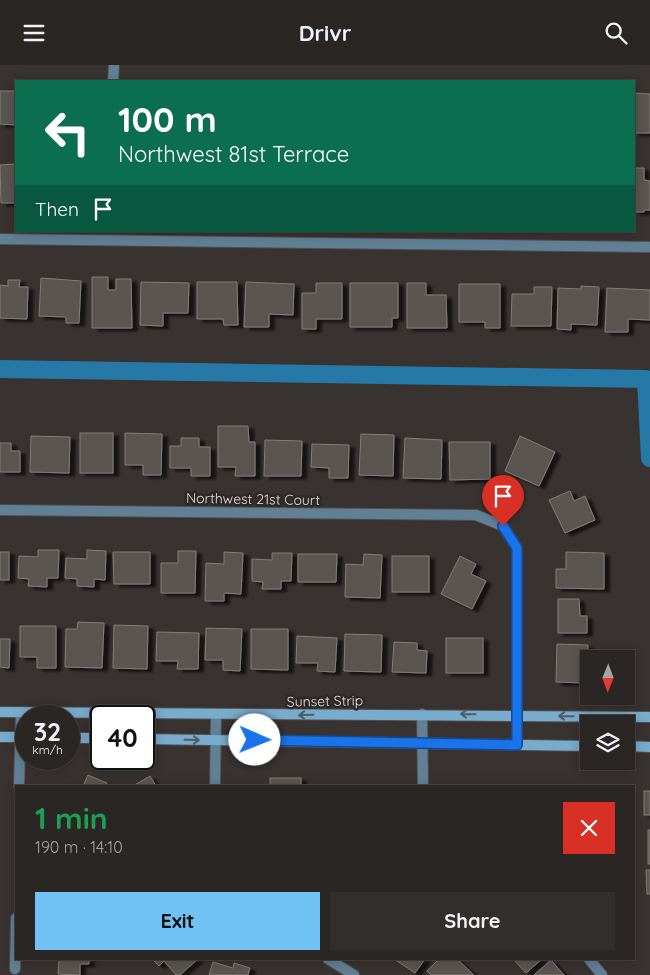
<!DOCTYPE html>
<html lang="en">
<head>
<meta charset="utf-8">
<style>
	body { margin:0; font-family:Quicksand,sans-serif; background:#322e2c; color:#f1f3f6; height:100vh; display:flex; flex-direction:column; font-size:19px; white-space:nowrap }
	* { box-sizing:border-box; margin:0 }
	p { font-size:16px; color:#a5a5a6 }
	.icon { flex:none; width:28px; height:28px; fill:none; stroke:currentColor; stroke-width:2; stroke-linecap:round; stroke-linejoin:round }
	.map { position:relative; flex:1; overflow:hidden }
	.details { position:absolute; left:15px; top:720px; width:620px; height:175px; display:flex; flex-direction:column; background:#2a2624; border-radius:0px; box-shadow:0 2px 12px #0003,0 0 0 1px #464341 }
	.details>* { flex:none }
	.guide { position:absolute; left:15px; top:15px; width:620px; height:152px; border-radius:0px; box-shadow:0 2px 12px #0003,0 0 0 1px #464341; background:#0b6e4f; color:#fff; overflow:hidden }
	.needle { width:32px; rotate:181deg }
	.buttons { position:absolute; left:580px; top:585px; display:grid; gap:10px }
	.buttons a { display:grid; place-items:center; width:55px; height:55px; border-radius:0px; background:#2a2624; box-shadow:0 2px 12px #0003,0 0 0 1px #464341; font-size:25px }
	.speed { position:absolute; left:15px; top:640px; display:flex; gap:10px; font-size:25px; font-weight:700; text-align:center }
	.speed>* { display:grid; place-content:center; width:65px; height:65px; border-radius:50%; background:#2a2624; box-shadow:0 2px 12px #0003,0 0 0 1px #464341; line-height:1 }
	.speed small { font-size:12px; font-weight:400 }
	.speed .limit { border:2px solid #111; border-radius:8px; background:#fff; color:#111 }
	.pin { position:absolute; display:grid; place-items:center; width:42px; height:42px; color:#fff; margin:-51px -21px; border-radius:50% 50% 50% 0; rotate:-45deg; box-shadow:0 0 5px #0007 }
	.pin .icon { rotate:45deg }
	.me { position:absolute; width:55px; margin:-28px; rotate:91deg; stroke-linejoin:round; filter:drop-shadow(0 0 4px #0008) }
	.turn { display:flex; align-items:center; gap:18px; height:105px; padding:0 20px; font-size:22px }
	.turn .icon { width:65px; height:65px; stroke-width:2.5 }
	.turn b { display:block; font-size:35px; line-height:42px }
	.then { display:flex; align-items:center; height:48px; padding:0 20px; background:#0003; gap:10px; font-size:19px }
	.round { display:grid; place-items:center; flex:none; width:52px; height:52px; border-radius:0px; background:#322e2c }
	.headline { display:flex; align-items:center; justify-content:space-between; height:85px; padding:0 20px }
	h1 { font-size:30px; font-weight:700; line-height:38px; color:#1e9e55 }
	.cta { display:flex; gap:10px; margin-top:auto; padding:10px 20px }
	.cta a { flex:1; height:58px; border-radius:0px; background:#70c1f4; color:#111; font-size:20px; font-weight:700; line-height:58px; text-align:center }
	.cta a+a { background:#322e2c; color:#f1f3f6 }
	header { display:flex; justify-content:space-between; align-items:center; height:65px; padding:0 20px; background:#2a2624; font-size:22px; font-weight:700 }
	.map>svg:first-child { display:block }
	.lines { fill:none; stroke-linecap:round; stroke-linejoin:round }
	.canal { stroke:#2679a7; stroke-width:18 }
	.building { fill:#5a5451; stroke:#837d7a; filter:url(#shadow) }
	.street-casing { stroke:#534e4c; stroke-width:12 }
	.secondary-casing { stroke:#534e4c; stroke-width:12 }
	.street { stroke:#618095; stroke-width:10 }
	.secondary { stroke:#78abcc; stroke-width:10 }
	.oneway { stroke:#4c5d68 }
	.route-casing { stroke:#114b97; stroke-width:12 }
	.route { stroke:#1a73e8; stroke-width:9 }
	.labels { text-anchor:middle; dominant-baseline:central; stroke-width:5; stroke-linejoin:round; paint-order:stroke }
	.street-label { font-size:14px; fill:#e2dedc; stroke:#2e2926 }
</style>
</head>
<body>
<header><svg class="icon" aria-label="menu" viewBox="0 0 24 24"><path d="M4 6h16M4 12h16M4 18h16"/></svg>Drivr<svg class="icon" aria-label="search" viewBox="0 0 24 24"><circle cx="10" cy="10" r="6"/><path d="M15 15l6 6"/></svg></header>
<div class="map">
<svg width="650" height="910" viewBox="0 0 650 910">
	<defs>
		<filter id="shadow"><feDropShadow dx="5.5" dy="3" stdDeviation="1" flood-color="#0009"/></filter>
	</defs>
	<rect width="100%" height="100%" fill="#383230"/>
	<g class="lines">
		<!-- canal -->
		<path class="canal" d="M0 304 646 314 650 393"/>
	</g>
	<!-- building -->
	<g class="building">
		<path d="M0 26H16V60L0 59Z"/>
		<path d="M634 28 650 29V68H634Z"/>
		<path d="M16 99V138H1L0 100Z"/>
		<path d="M634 103H644V115L650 116V145H644V147H634Z"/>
		<path d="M92 212H108V225H116V214H131L132 263H92Z"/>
		<path d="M41 213 81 216 79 258H66V252L39 251Z"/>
		<path d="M8 215H20L19 222H28L27 254 0 253V220L8 221Z"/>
		<path d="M141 217 189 218 188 248H163V261L140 260Z"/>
		<path d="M197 217H237L238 260H224L223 254H197Z"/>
		<path d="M246 217 294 219 293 250 269 249V262H244Z"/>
		<path d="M316 218H342V254H316V264H302V228H316Z"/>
		<path d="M350 218H398V253H392V262H350Z"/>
		<path d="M407 218H426V230H446L447 263H407Z"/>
		<path d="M459 219H500V263H485V257H459Z"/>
		<path d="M581 221 599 222 597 260 571 259V265L557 264 558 223 581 224Z"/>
		<path d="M534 222H552L551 261H511L512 229H534Z"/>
		<path d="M607 223 650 225V255L628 254V267H605Z"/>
		<path d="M218 361H248L249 377H255V411H235L236 402H218Z"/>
		<rect x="80" y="368" width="33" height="40"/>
		<path d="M125 368 162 369 161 410H143V400H125Z"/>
		<path d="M361 369 394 370 393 411 359 410Z"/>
		<path d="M31 371 70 372 69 408 30 407Z"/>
		<path d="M520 371 555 387 539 421 505 406Z"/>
		<path d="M181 373H199V382H210V411H191V403H170V381H181Z"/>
		<path d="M405 373 442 375 441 414 403 413Z"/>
		<path d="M265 375 302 376 301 411H264Z"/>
		<path d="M449 377H490V414L450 415Z"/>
		<path d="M0 378H11V386H20V407H0Z"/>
		<path d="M312 379 349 380 348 413H329V403L311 402Z"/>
		<path d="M570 426 574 436 585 431 595 455 565 468 549 435Z"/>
		<path d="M38 485H59L58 513H47V522L28 521 29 514 18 513 19 491 38 492Z"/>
		<path d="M87 485 106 486 105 515 94 514V522L77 521V514L65 513 66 493 87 494Z"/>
		<path d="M178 486H196L195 528H161V498H178Z"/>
		<rect x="0" y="487" width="9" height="28"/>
		<path d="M113 487H150V519H114Z"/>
		<path d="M224 487 243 488 241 529 224 528V536H205L206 498 224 499Z"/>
		<path d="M566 487 604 488V524L556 523V504H566Z"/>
		<path d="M272 488H292L291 516H281V524H262L263 517 252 516V494L272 495Z"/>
		<path d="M298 489H337L336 517H298Z"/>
		<path d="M364 489 382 490 380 533 345 532 346 499 363 500Z"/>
		<rect x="392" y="491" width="37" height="36"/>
		<path d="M460 491 476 499 471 509 486 516 472 544 441 529Z"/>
		<path d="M558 534H579L580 551H587V568H558Z"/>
		<path d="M78 557 104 558 102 603 65 602 66 564H77Z"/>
		<path d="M114 560 148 561 147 604 113 603Z"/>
		<path d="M20 561H56V603H37V592H20Z"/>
		<path d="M206 563 242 564 240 606 223 605V595H205Z"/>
		<path d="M251 564H288V605L251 604Z"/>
		<path d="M157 567 199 568 198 604H177L178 596H156Z"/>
		<path d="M345 569 382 570 381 607 344 606Z"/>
		<path d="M297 571 337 573 335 607 317 606 318 598H296Z"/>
		<rect x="446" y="573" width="37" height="35"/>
		<path d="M0 574H10L9 603 0 602Z"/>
		<path d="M394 577 417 578V585L427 586 426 608 392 607Z"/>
		<path d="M557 579 588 580 586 618 556 617Z"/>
		<path d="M88 710 107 718 106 721H83Z"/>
		<path d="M150 711 156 721H133Z"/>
		<rect x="270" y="713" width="31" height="8"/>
		<rect x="644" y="726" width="6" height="24"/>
		<rect x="648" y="765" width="2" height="34"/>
		<path d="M646 805H650V829H647Z"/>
		<path d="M59 894H89V899H80V910L58 909Z"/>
		<path d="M152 894H198L180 910H176L164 896 159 901Z"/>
		<path d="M394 894H425L415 908Z"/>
		<path d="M439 894H457L474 910H431L427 906Z"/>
		<path d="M513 894H542L526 908Z"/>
		<path d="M551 895 564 910H534Z"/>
		<path d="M213 897 233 903 234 898 250 903 248 910H209Z"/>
	</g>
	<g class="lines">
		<!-- street casing -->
		<g class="street-casing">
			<g id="street">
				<path d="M113 16 114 0"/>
				<path d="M0 174 650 182"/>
				<path d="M0 445 476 450 503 461 517 483V679"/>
				<path d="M422 649 423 721"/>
				<path d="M19 721 21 647"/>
				<path d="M215 721 216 650"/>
				<path d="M328 894 354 910"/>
				<path d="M589 894 602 910"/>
				<path d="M15 904 16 853"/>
			</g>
		</g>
		<!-- secondary casing -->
		<g class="secondary-casing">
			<g id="secondary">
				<path d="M0 647 650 652"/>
				<path d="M0 672H26"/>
				<path d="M69 673H101"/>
				<path d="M144 674 589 681"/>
				<path d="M626 681 650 682"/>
			</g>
		</g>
		<!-- street -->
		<use href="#street" class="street"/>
		<!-- secondary -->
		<use href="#secondary" class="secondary"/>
	</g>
	<!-- one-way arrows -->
	<defs><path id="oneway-shaft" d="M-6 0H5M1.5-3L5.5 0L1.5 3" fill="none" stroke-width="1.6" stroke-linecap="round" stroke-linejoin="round" transform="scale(1.25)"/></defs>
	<g class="oneway">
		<use href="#oneway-shaft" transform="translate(468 649) rotate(-179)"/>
		<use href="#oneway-shaft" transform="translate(306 650) rotate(179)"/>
		<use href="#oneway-shaft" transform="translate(566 651) rotate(-179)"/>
		<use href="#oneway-shaft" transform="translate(192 675) rotate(1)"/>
	</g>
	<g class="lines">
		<!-- route casing -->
		<g class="route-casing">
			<path id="route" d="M255 675 517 680V483L503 461"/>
		</g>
		<!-- route -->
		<use href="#route" class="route"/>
	</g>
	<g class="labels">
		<!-- street labels -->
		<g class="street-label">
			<text transform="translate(253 434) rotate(1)">Northwest 21st Court</text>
			<text transform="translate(325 636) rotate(-1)">Sunset Strip</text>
		</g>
	</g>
</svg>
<div class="buttons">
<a><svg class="needle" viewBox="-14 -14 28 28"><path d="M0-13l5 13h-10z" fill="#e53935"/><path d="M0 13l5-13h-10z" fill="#a5a5a6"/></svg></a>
<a><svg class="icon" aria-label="layers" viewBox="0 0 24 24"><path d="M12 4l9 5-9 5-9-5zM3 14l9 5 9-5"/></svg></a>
</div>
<div class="speed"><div>32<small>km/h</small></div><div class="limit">40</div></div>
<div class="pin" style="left:503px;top:461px;background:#d93025"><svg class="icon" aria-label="arrive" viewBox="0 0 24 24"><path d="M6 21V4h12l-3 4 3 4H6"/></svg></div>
<svg class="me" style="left:255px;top:675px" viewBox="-20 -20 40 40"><circle r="19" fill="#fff"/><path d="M0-13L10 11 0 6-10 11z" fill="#1a73e8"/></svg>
<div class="guide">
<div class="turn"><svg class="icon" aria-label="left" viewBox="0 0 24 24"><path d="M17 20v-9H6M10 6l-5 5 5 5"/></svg><div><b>100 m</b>Northwest 81st Terrace</div></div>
<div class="then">Then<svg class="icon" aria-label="arrive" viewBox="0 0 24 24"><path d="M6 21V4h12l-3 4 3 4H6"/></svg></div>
</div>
<section class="details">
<div class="headline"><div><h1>1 min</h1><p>190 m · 14:10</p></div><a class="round" style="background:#d93025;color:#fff"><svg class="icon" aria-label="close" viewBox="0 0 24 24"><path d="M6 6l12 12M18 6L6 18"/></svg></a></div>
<div class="cta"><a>Exit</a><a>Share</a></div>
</section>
</div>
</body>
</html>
